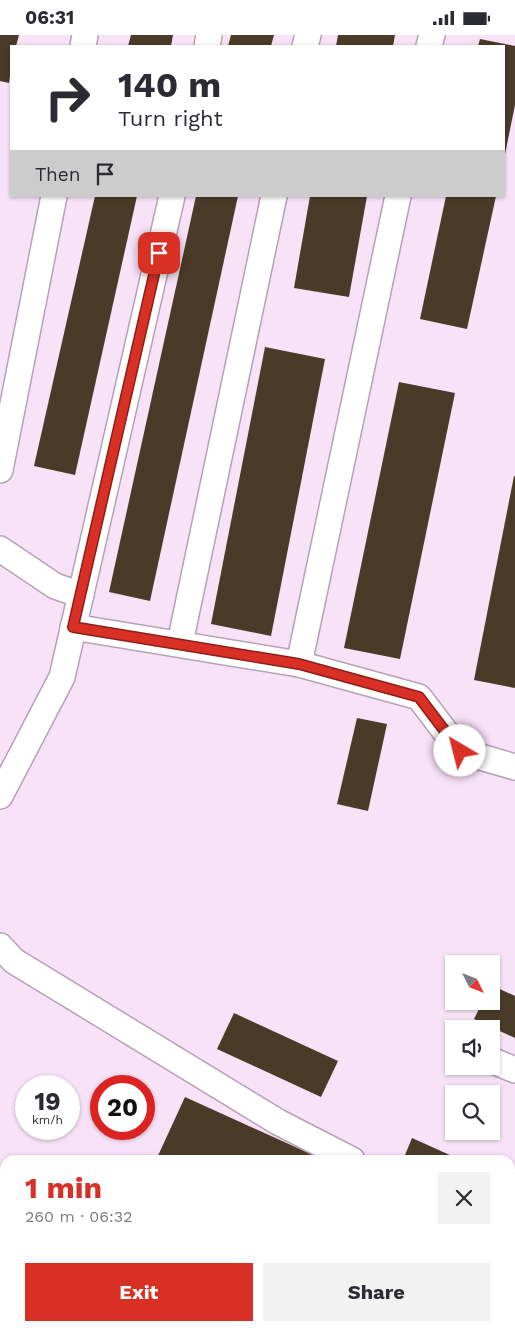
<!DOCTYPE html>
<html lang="en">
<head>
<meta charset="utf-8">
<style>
	body { margin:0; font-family:"Work Sans",sans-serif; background:#f2f2f3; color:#2b2b33; height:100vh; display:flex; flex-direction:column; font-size:19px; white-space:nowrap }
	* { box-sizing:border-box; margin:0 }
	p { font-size:16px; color:#7c7c81 }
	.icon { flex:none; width:28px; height:28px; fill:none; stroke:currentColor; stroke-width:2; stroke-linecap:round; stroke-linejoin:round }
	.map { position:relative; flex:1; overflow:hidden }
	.panel { position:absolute; left:0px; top:1120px; width:515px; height:176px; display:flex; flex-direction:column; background:#fff; border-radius:15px 15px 0 0; box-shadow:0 1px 4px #0004 }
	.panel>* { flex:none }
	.top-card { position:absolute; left:10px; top:10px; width:495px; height:152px; border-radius:0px; box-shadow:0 1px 4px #0004; background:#fff; color:#2b2b33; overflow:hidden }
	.needle { width:32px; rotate:132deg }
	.controls { position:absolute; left:445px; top:920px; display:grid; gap:10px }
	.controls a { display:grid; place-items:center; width:55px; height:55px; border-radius:0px; background:#fff; box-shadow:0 1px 4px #0004; font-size:25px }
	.speed { position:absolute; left:15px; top:1040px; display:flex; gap:10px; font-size:25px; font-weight:700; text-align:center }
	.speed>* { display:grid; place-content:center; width:65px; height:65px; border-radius:50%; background:#fff; box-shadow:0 1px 4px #0004; line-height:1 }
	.speed small { font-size:12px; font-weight:400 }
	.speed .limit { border:8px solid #d22; background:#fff; color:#111 }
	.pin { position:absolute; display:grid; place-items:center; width:42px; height:42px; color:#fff; margin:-21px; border-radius:10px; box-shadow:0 2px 8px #0006 }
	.me { position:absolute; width:55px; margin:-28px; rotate:323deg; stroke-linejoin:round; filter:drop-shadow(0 0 4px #0008) }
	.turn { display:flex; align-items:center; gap:18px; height:105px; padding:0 25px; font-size:22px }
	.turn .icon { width:65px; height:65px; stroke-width:2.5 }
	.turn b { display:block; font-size:35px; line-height:42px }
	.then { display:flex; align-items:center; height:48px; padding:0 25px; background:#0003; gap:10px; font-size:19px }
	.round { display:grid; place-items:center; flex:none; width:52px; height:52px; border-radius:0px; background:#f2f2f3 }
	.summary { display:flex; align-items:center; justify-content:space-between; height:85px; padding:0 25px }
	h1 { font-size:30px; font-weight:700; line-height:38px; color:#d93025 }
	.cta { display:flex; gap:10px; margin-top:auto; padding:10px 25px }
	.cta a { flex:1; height:58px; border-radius:0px; background:#d93025; color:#fff; font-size:20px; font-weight:700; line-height:58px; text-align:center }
	.cta a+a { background:#f2f2f3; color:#2b2b33 }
	.status { display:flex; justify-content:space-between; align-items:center; height:35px; padding:0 25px; background:#fff; direction:ltr }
	.status svg { height:14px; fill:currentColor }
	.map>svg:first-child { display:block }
	.building { fill:#4a3b28 }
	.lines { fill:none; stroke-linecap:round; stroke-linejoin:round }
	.minor-casing { stroke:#b6a2b7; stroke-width:28 }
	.highway-casing { stroke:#915865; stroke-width:30 }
	.path { stroke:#817482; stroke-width:3; stroke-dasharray:2.5 4; stroke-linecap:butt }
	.minor { stroke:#fff; stroke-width:25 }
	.highway { stroke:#cf7b8b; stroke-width:28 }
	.route-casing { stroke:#8d1f18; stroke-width:12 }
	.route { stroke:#d93025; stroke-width:9 }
</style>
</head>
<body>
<div class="status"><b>06:31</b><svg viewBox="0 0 49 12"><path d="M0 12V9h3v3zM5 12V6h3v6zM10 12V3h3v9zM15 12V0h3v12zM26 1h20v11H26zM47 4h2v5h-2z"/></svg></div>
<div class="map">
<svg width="515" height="1296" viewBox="0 0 515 1296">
	<rect width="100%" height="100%" fill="#f7e2f8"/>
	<!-- building -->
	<g class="building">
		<path d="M0 0H19L16 11H11V35L9 48 0 46Z"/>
		<path d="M131 0H173L171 11H128Z"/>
		<path d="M231 0H274L271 11H228Z"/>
		<path d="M338 0H395L393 11H336Z"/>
		<path d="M480 4 515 11V70L505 119 504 11H478Z"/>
		<path d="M95 161H137L75 440 34 431Z"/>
		<path d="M196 161H238L150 566 109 557Z"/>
		<path d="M310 161H367L349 262 294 253Z"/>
		<path d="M446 161H496L467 294 420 284Z"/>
		<path d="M265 312 325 324 271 601 211 589Z"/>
		<path d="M399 347 455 358 400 624 344 613Z"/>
		<path d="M514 441H515V653L474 645Z"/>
		<path d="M357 683 387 689 368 776 337 769Z"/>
		<path d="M491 950 515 961V1003L474 984 483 966H491Z"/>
		<path d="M234 978 338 1026 321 1062 217 1014Z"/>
		<path d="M185 1062 324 1125H156Z"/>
		<path d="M412 1103 461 1125H403Z"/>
		<path d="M510 1147 515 1149V1186L510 1184Z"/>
		<path d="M3 1274H5V1291H29L28 1296H0Z"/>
	</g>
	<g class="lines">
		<!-- minor casing -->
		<g class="minor-casing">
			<g id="minor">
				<path d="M83 11 85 0"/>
				<path d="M207 11 209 0"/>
				<path d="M305 11 308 0"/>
				<path d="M429 11 432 0"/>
				<path d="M0 435 54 161"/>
				<path d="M0 514 55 551 81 560"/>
				<path d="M73 592 299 629 419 662 460 716 515 732"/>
				<path d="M180 608 274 161"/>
				<path d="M299 629 398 161"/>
				<path d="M0 761 62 642 172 161"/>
				<path d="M0 911 14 926 278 1087 352 1125"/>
				<path d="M491 1025 515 1035"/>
				<path d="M510 1206 515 1208"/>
				<path d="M51 1296V1291"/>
				<path d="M513 1296 515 1292"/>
			</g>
		</g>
		<!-- highway casing -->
		<g class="highway-casing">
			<g id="highway">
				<path d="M0 1219 5 1222"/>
				<path d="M159 1291 169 1296"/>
			</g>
		</g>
		<!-- path -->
		<path class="path" d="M114 1291 124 1296"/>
		<!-- minor -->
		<use href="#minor" class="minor"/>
		<!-- highway -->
		<use href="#highway" class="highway"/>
	</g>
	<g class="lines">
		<!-- route casing -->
		<g class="route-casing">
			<path id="route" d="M159 218 73 592 299 629 419 662 460 716"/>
		</g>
		<!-- route -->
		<use href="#route" class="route"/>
	</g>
</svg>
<div class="controls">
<a><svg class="needle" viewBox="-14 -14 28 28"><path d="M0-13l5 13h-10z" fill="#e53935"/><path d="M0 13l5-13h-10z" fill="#7c7c81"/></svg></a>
<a><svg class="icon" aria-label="sound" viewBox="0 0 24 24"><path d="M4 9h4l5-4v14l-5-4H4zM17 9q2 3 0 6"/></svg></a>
<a><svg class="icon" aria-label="search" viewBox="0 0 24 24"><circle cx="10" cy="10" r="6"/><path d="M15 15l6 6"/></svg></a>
</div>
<div class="speed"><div>19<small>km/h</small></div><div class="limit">20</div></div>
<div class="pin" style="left:159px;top:218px;background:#d93025"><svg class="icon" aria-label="arrive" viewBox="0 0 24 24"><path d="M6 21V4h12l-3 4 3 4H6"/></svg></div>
<svg class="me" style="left:460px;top:716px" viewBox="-20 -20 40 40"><circle r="19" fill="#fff"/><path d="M0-13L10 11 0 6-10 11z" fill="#d93025"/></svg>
<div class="top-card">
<div class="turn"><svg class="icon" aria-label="right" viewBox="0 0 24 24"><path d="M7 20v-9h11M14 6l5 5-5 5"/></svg><div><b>140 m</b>Turn right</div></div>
<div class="then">Then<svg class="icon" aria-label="arrive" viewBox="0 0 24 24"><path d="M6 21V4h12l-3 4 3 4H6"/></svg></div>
</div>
<section class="panel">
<div class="summary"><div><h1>1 min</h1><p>260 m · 06:32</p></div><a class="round"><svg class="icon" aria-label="close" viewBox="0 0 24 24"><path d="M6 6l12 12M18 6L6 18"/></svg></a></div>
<div class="cta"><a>Exit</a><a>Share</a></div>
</section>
</div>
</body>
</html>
